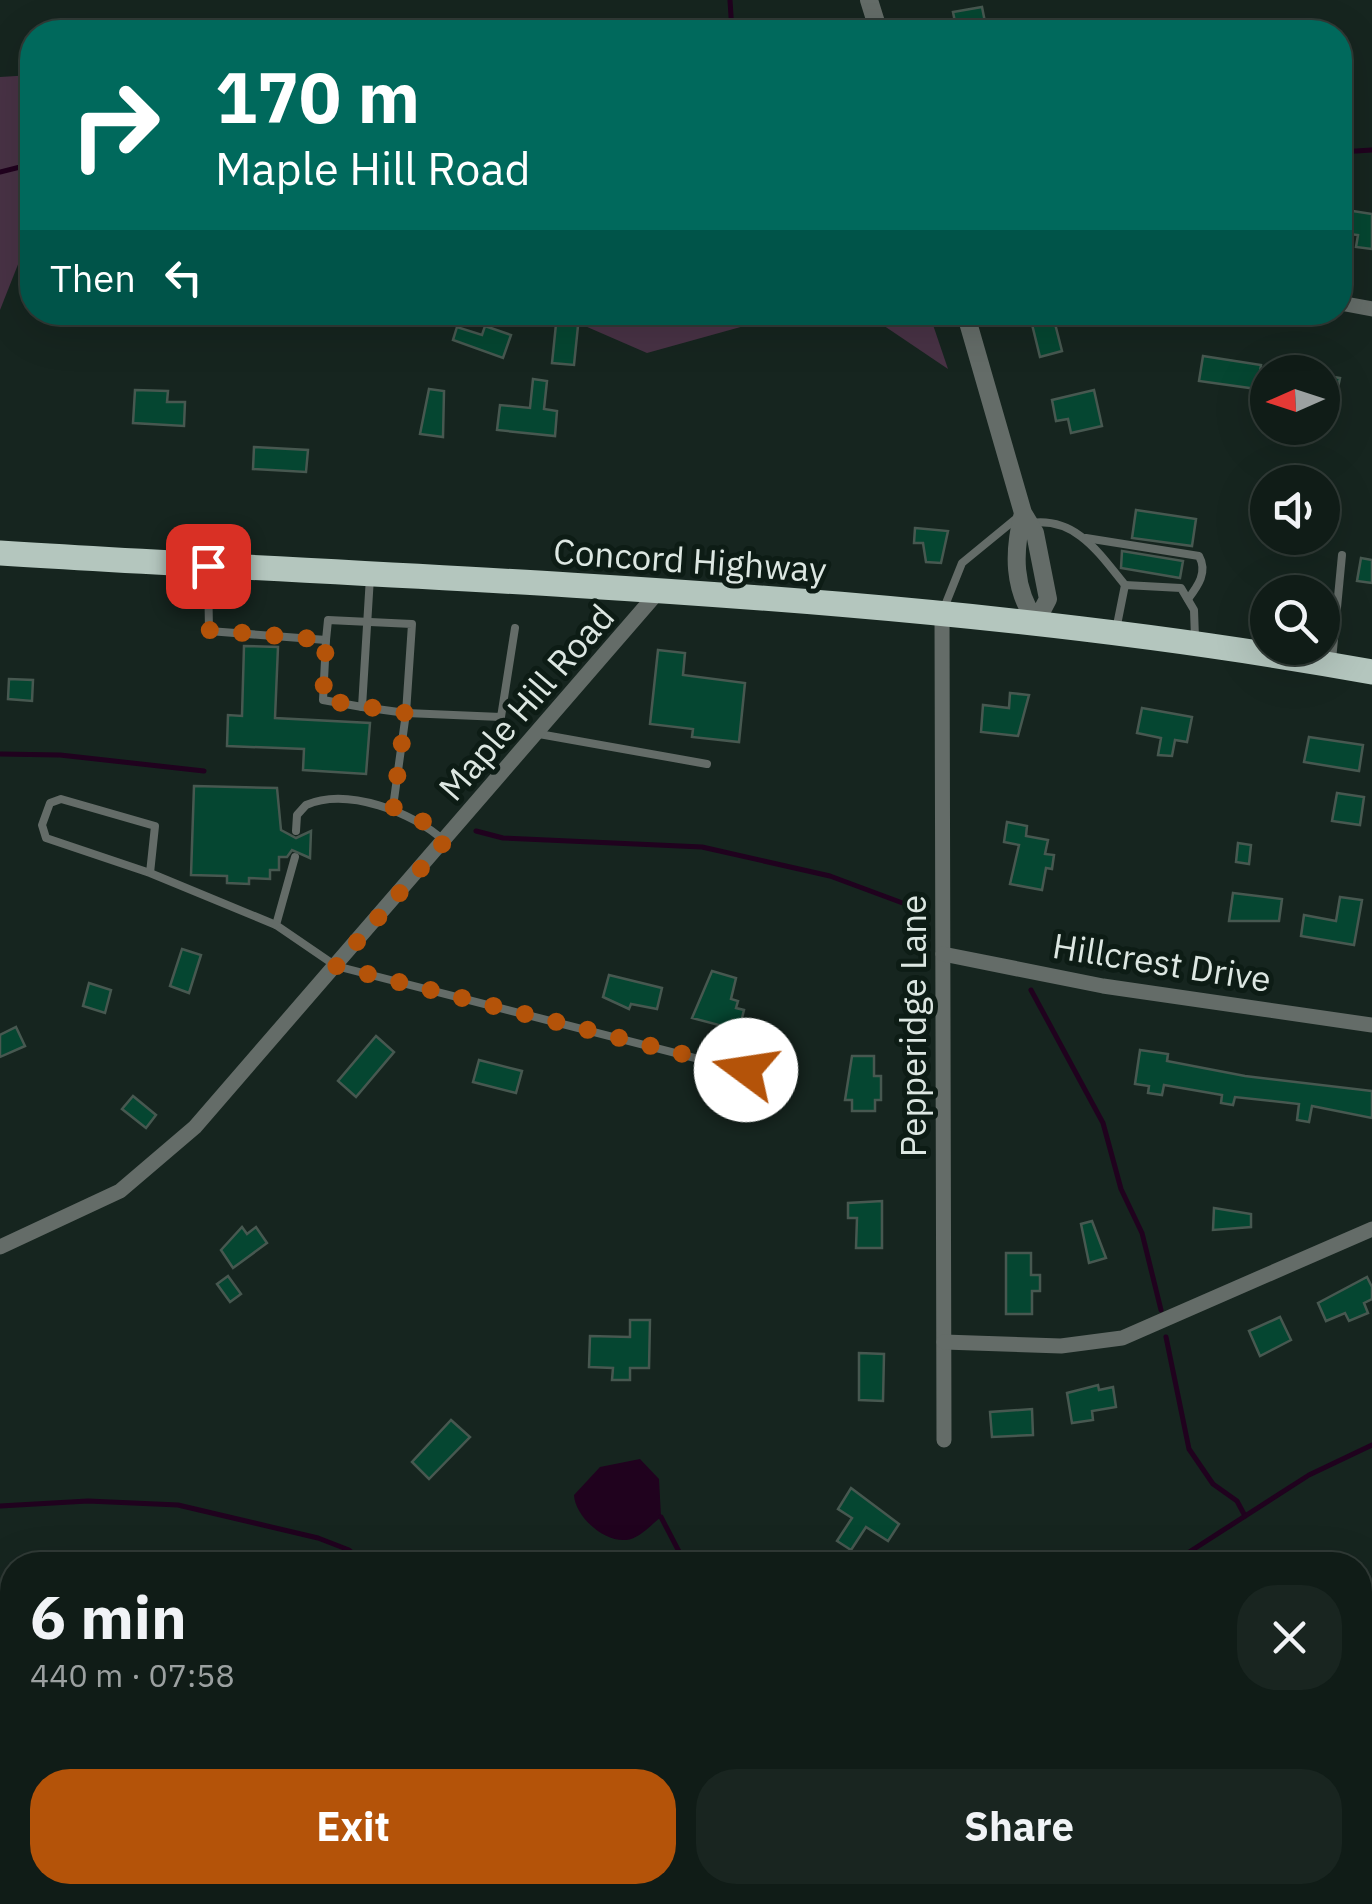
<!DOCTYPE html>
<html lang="en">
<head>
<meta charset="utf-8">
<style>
	body { margin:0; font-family:"IBM Plex Sans",sans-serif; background:#192520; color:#f1f3f6; height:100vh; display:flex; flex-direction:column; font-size:38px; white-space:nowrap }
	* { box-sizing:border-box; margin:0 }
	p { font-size:32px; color:#9ca1a1 }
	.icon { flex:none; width:55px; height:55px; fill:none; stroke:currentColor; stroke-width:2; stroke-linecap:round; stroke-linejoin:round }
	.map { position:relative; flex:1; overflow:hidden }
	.details { position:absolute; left:0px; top:1552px; width:1372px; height:352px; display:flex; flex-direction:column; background:#101c17; border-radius:40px 40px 0 0; box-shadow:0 10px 40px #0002,0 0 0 2px #303a36 }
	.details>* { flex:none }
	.top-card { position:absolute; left:20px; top:20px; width:1332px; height:305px; border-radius:40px; box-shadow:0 10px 40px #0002,0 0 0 2px #303a36; background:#00695c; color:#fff; overflow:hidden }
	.needle { width:65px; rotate:267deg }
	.buttons { position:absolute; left:1250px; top:355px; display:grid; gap:20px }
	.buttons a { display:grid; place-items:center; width:90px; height:90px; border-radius:50%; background:#101c17; box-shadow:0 10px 40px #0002,0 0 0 2px #303a36; font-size:50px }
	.pin { position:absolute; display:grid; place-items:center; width:85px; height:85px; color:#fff; margin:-42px; border-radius:20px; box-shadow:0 5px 15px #0006 }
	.me { position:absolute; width:110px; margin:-55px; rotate:284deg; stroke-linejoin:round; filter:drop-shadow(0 0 8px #0008) }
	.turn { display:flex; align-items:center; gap:35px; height:210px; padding:0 30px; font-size:45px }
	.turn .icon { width:130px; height:130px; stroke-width:2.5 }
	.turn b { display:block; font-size:70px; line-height:85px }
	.then { display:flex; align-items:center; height:95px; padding:0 30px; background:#0003; gap:20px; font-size:38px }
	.round { display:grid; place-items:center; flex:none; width:105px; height:105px; border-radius:40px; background:#192520 }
	.head { display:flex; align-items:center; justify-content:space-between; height:170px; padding:0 30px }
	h1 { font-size:60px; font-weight:800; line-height:75px }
	.cta { display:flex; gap:20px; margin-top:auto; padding:20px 30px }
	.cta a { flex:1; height:115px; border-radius:40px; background:#b45309; color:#fff; font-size:40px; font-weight:800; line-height:115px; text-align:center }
	.cta a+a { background:#192520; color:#f1f3f6 }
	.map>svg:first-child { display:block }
	.green { fill:#483245 }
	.water { fill:#20021e }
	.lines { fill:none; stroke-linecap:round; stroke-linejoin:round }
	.stream { stroke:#20021e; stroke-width:5 }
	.building { fill:#054631; stroke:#475850; stroke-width:2.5 }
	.service { stroke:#646c68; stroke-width:8 }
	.minor { stroke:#646c68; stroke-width:15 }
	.tertiary { stroke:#646c68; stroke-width:18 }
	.trunk { stroke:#b4c6be; stroke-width:25 }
	.route { stroke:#b45309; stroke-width:18; stroke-dasharray:0 32.4 }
	.labels { text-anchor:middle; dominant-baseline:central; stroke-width:10; stroke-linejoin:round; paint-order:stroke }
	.street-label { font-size:35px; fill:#dde7e2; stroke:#0d1c15 }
</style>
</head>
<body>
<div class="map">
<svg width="1372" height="1904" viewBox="0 0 1372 1904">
	<rect width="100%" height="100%" fill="#16251f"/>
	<!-- green -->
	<g class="green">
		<path d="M32 75V229L0 310V77Z"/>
		<path d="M555 313H554H791L647 353Z"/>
		<path d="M865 313H929L948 369Z"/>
	</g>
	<!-- water -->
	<path class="water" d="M640 1459 659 1479 661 1517C651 1525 639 1539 626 1540 603 1542 575 1516 574 1495L600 1467Z"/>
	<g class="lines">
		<!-- stream -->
		<g class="stream">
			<path d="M730 0 732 32"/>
			<path d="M1340 152 1372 150"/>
			<path d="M0 172 32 164"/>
			<path d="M0 754 60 755 204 771"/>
			<path d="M476 831 503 838 702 847 830 876 908 905"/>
			<path d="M1031 990 1103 1123 1121 1189 1142 1233 1161 1310"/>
			<path d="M1166 1337 1189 1449 1213 1484 1237 1501 1245 1516"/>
			<path d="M0 1506 88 1501 178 1505 318 1538 349 1550 366 1565"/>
			<path d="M661 1517 686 1565"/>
			<path d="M1169 1565 1309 1475 1372 1445"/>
			<path d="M509 1892 521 1904"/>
			<path d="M734 1904 743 1892"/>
		</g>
	</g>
	<!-- building -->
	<g class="building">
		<path d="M982 7 987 32H957L953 12Z"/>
		<path d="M1340 209 1372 214V249L1356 247 1358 235 1340 233Z"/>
		<path d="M1029 312H1052L1062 351 1040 357Z"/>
		<path d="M556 324 578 326 574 365 552 363Z"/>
		<path d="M485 326 511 335 503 358 453 340 457 327 482 335Z"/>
		<path d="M1203 356 1261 365 1257 389 1199 381Z"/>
		<path d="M1322 375 1340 378 1335 401 1322 399Z"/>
		<path d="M533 379 547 381 544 409 557 411 555 436 497 430 500 405 530 408Z"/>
		<path d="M429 389 444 391 443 437 420 434Z"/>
		<path d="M135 390 168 391 167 402H185L184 426 133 423Z"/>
		<path d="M1094 390 1102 426 1071 433 1068 419 1056 421 1052 400Z"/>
		<path d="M254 447 308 450 306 472 253 469Z"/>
		<path d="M1136 510 1196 519 1192 546 1132 538Z"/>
		<path d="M915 528 948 531 941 563 926 562 923 543H914Z"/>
		<path d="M1122 551 1183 561 1180 578 1121 568Z"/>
		<path d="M1361 558 1372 560V583L1357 581Z"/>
		<path d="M244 646 278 647 275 718 370 723 366 774 303 770 304 749 227 746 228 715 242 716Z"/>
		<path d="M658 650 685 653 683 675 745 683 739 742 692 737 693 729 650 724Z"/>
		<path d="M9 679 33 680 32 701 8 699Z"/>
		<path d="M1010 693 1029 695 1018 736 981 732 983 705 1009 708Z"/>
		<path d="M1142 708 1192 717 1187 742 1175 740 1172 756 1158 755 1161 738 1137 733Z"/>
		<path d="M1309 737 1363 745 1359 771 1304 762Z"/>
		<path d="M194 786 277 788 281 830 296 838 311 831 310 858 292 850 287 857H279V870H270V879L249 878V884L227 883V876L191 875Z"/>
		<path d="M1337 793 1364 797 1360 825 1332 821Z"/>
		<path d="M1007 822 1027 826 1026 836 1048 840 1045 854 1054 855 1052 869 1046 868 1042 890 1010 884 1019 845 1004 842Z"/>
		<path d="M1238 843 1251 845 1249 864 1236 862Z"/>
		<path d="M1233 893 1282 899 1279 921H1229Z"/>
		<path d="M1340 897 1362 900 1354 945 1301 936 1304 915 1336 921Z"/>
		<path d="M182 949 201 955 189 993 170 986Z"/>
		<path d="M712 971 736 978 731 999 738 1001 736 1008 744 1010 741 1022 732 1020 730 1028 692 1018Z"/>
		<path d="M609 975 662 988 657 1009 631 1004 629 1009 603 997Z"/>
		<path d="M89 983 111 990 105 1013 83 1006Z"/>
		<path d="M16 1027 25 1046 0 1057V1035Z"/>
		<path d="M376 1036 394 1052 356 1097 338 1081Z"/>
		<path d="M1140 1050 1168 1054 1167 1061 1245 1076 1372 1091V1118L1312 1106 1309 1122 1297 1120 1299 1104 1235 1097 1233 1105 1221 1103 1222 1095 1164 1085 1162 1095 1148 1093 1149 1086 1135 1084Z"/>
		<path d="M852 1056H874V1076H881V1100H875V1111H852V1100H845Z"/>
		<path d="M479 1060 522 1071 516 1093 473 1082Z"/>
		<path d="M133 1096 156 1115 146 1128 122 1109Z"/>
		<path d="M882 1201V1248H856L857 1218H848V1203Z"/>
		<path d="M1214 1208 1251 1214V1227L1213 1230Z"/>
		<path d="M1092 1221 1106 1258 1089 1263 1081 1224Z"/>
		<path d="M242 1227 247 1234 256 1227 267 1243 233 1268 221 1250Z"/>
		<path d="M1006 1253H1031V1275H1040V1291H1032V1314H1006Z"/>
		<path d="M228 1276 241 1294 230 1302 217 1284Z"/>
		<path d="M1367 1277 1372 1287V1299L1364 1303 1368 1313 1349 1321 1345 1313 1326 1321 1318 1303Z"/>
		<path d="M1280 1317 1291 1340 1260 1356 1249 1331Z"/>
		<path d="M630 1320H650L649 1368H630V1380H612L613 1368 589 1367 590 1336 630 1337Z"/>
		<path d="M859 1353 884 1354 883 1401 859 1400Z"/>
		<path d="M1098 1385 1099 1390 1113 1387 1116 1407 1092 1411 1093 1420 1072 1423 1067 1393Z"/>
		<path d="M1032 1409 1033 1435 992 1437 990 1412Z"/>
		<path d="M451 1420 470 1437 429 1479 412 1462Z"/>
		<path d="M851 1488 899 1524 888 1541 866 1527 851 1550 837 1541 852 1518 838 1509Z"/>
	</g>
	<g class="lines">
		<!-- service -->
		<g class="service">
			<path d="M1031 523C1076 517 1099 553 1125 585"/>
			<path d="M1086 538 1199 556C1208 572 1198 586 1188 599"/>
			<path d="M208 571 209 631 326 640 328 620 412 624 406 713 501 717 515 628"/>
			<path d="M370 577 362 707 406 713 393 807"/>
			<path d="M944 608 962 563 1018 517"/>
			<path d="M1116 630 1125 585 1181 588 1194 610 1195 638"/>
			<path d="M326 640 323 700 362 707"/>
			<path d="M1332 660 1342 555"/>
			<path d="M539 734 707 764"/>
			<path d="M296 831 297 815 306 805C347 787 413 812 444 841"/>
			<path d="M295 857 276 925 336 966 746 1071"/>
			<path d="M150 873 155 826 61 799 50 803 42 825 46 838 150 873 276 925"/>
		</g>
		<!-- minor -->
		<g class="minor">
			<path d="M1340 303 1372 309"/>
			<path d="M942 613 944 1440"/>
			<path d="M943 954 1103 986 1372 1025"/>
			<path d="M0 1247 120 1191 195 1127 658 592"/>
			<path d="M944 1342 1061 1346 1122 1338 1372 1229"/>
		</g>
		<!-- tertiary -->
		<g class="tertiary">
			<path d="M869 0 879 32"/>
			<path d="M965 312 1023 513 1035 533 1048 599 1036 622C1013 588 1013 553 1023 513"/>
		</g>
		<!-- trunk -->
		<path class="trunk" d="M0 553C457 582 920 590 1372 672"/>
	</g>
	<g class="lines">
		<!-- route -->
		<path class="route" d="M208 566 209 630 326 640 323 700 406 713 393 807 424 822 444 842 336 966 746 1070"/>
	</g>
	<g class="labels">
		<!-- street labels -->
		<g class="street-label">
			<text transform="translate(690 560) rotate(4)">Concord Highway</text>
			<text transform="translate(526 702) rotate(-49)">Maple Hill Road</text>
			<text transform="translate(1162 962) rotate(9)">Hillcrest Drive</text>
			<text transform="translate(913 1026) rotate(-90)">Pepperidge Lane</text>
		</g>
	</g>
</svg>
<div class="buttons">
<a><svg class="needle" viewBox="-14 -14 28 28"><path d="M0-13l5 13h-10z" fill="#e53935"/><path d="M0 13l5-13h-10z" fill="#9ca1a1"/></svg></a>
<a><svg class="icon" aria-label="sound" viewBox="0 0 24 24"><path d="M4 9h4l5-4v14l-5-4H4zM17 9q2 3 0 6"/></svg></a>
<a><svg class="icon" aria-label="search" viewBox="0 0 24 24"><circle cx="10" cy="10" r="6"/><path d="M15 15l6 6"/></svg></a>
</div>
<div class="pin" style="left:208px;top:566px;background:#d93025"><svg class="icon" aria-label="arrive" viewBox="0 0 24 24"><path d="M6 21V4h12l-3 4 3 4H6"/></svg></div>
<svg class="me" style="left:746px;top:1070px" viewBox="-20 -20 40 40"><circle r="19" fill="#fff"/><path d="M0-13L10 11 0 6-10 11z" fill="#b45309"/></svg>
<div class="top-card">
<div class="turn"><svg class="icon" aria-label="right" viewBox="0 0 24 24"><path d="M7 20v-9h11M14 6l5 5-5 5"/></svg><div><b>170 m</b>Maple Hill Road</div></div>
<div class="then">Then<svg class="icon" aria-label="left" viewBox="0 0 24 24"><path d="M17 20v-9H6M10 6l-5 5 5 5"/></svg></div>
</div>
<section class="details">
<div class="head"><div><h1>6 min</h1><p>440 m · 07:58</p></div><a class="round"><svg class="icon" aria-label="close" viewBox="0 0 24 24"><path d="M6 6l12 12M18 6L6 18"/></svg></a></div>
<div class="cta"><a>Exit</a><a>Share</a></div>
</section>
</div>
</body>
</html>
